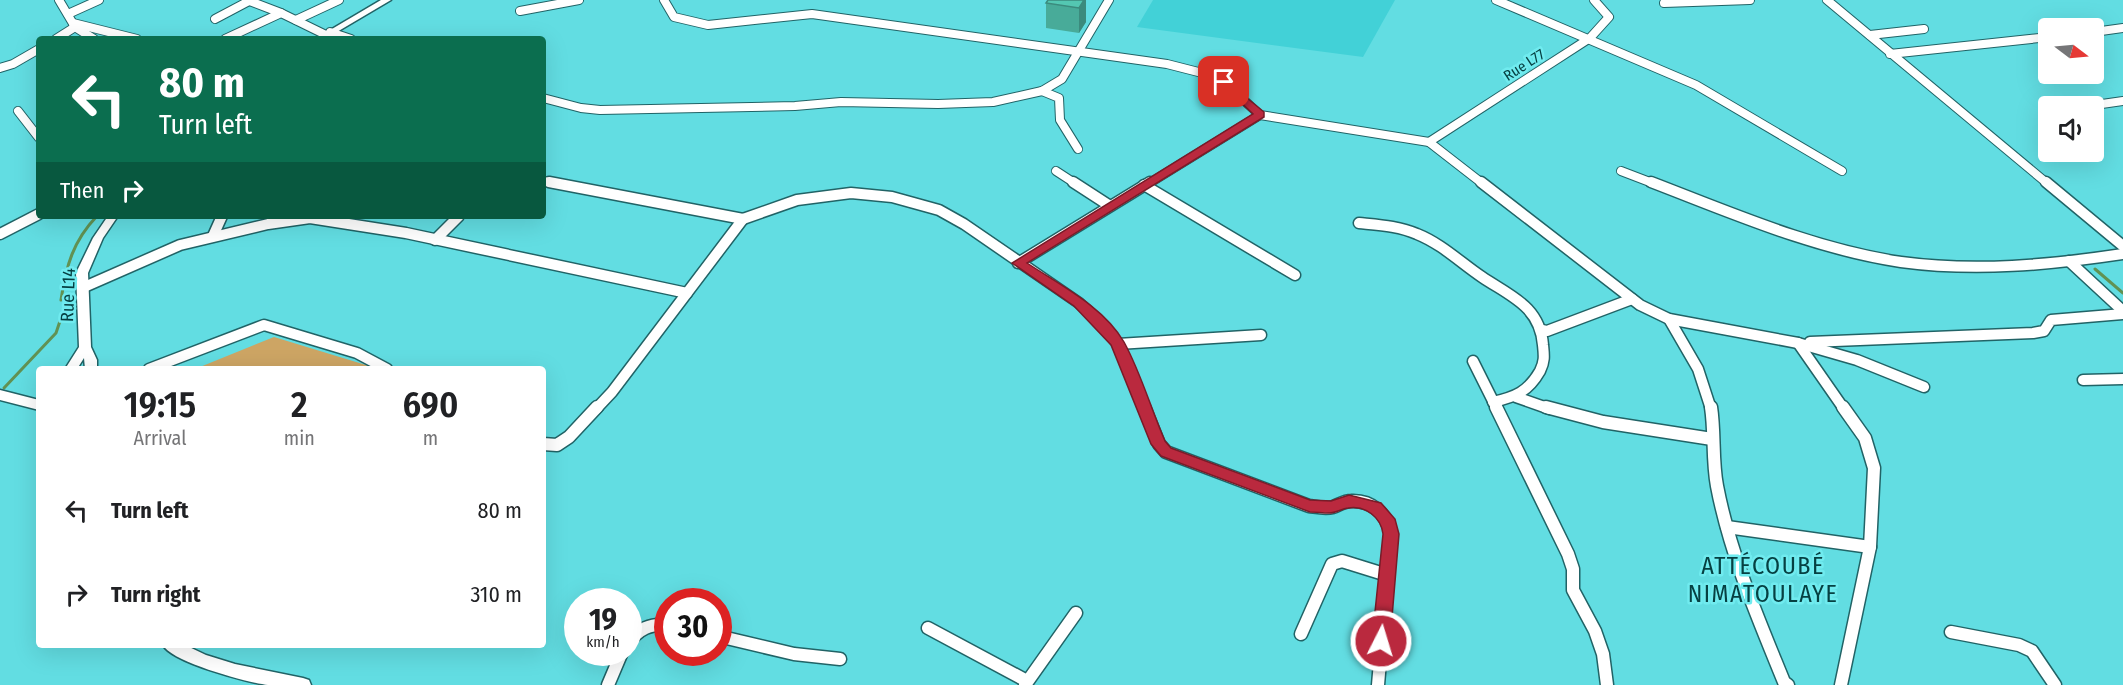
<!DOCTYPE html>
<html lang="en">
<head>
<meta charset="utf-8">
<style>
	body { margin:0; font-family:"Fira Sans Condensed",sans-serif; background:#f2f2f2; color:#202124; height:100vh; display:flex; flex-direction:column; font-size:22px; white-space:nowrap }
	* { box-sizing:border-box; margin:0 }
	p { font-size:20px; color:#757577 }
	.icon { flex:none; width:33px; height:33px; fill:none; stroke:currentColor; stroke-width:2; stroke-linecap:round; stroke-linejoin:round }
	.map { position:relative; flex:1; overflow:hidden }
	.details { position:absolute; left:36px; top:366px; width:510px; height:282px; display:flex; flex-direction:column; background:#fff; border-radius:6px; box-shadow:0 6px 24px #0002 }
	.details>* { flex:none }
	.guide { position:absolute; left:36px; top:36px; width:510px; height:183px; border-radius:6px; box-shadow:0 6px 24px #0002; background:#0b6e4f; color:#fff; overflow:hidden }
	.needle { width:39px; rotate:106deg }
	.buttons { position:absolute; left:2038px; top:18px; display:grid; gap:12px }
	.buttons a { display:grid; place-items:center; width:66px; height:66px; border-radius:6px; background:#fff; box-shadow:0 6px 24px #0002; font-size:30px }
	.speed { position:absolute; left:564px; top:588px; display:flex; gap:12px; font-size:30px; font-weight:700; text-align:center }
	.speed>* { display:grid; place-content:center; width:78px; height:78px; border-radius:50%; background:#fff; box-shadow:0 6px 24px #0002; line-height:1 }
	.speed small { font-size:15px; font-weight:400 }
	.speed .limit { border:9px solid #d22; background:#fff; color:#111 }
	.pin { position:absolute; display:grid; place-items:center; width:51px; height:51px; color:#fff; margin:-26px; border-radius:12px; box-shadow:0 3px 9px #0006 }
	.me { position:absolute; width:66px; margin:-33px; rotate:5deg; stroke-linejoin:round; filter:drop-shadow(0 0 4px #0008) }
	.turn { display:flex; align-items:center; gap:21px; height:126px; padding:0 24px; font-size:27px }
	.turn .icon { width:78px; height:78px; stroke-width:2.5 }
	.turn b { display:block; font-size:42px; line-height:51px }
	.then { display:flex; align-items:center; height:57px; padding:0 24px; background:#0003; gap:12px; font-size:22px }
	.eta { display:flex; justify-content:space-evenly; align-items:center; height:102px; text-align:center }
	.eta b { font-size:36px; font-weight:600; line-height:42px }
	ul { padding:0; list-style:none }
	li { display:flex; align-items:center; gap:18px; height:84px; padding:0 24px }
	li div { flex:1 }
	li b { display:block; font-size:22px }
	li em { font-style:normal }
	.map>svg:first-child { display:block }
	.built { fill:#42d1d7 }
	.green { fill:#cda564 }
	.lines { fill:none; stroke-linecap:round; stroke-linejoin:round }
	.stream { stroke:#619253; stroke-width:3 }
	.minor-far2-casing { stroke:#216366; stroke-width:10 }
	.minor-far1-casing { stroke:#216366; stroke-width:13 }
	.minor-casing { stroke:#216366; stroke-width:15 }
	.tertiary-casing { stroke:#216366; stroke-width:3 }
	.minor-far2 { stroke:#fff; stroke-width:8 }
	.minor-far1 { stroke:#fff; stroke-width:10 }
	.minor { stroke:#fff; stroke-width:12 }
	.tertiary { fill:#fff; fill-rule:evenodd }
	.wall { fill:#48ab99 }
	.shaded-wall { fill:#3b8b7d }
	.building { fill:#54c7b2; stroke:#3b8b7d; stroke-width:1.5 }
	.route { fill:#ba293e; stroke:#791b28; stroke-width:1.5 }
	.labels { text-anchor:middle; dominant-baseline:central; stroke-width:5; stroke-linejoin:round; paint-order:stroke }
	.far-street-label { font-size:15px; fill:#064042; stroke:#70ebef }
	.street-label { font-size:18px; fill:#064042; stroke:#70ebef }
	.near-neighbourhood-label { font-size:24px; letter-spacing:1.5px; fill:#064042; stroke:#70ebef }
</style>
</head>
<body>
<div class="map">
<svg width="2123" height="685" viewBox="0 0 2123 685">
	<rect width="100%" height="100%" fill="#62dde2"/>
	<!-- built -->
	<path class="built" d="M1153 0H1395L1363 57 1137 27Z"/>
	<!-- green -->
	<path class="green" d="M274 337 379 369H195Z"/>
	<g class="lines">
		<!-- stream -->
		<g class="stream">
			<path d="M2095 269 2123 293"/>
			<path d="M61 300C66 266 73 241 97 216"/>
			<path d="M4 388 56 333 61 318"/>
		</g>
		<!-- minor-far2 casing -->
		<g class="minor-far2-casing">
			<g id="minor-far2">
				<path d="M59 0 75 27 94 39"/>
				<path d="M247 0 281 13"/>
				<path d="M664 0 674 17 708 25 812 14 1167 64 1214 76 1224 82 1260 115 1429 142 1483 184"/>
				<path d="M1496 0 1696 85 1842 171"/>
				<path d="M1827 0 2048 184"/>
				<path d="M1664 3 1750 0"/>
				<path d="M520 11 579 0"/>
				<path d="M68 14 99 0"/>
				<path d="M215 19 249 1"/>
				<path d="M296 20 339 0"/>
				<path d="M73 23 137 39"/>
				<path d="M330 32 351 39"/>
				<path d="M2094 32 2123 28"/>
				<path d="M1870 35 1924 29"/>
				<path d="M56 39 75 27"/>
				<path d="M225 39 281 13 326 35"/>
				<path d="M1890 54 2049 37"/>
				<path d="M0 68 13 64 39 49"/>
				<path d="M1042 91 1059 98 1060 120 1078 149"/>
				<path d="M543 98 581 108 600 110 795 106 841 102 938 104 993 102 1042 91 1062 79 1109 0"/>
				<path d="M2088 106 2123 101"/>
				<path d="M18 111 39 138"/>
				<path d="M1429 142 1590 38 1609 17 1594 0"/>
				<path d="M1056 171 1076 184"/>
				<path d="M1621 171 1655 184"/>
				<path d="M543 181 557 184"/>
				<path d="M1148 184 1260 115"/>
			</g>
		</g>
		<!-- minor-far1 casing -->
		<g class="minor-far1-casing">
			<g id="minor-far1">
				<path d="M549 182 743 219 797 200 851 193 892 197 939 210 964 224 1079 303 1099 321 1118 344 1145 409"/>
				<path d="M1073 182 1110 206"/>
				<path d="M1481 182 1640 305 1669 319 1798 343 1857 360 1924 387"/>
				<path d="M1651 182C1732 213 1814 249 1901 262 1975 272 2050 265 2123 254"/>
				<path d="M2046 182 2123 246"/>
				<path d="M1144 185 1295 275"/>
				<path d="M1359 223C1379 225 1399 226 1417 234 1442 244 1461 263 1482 277 1510 296 1540 306 1543 345 1544 355 1545 361 1540 371 1528 392 1515 397 1493 402"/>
				<path d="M0 234 39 214"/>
				<path d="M213 236 222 216"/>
				<path d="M435 240 459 216"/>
				<path d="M2069 261 2123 311"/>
				<path d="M1018 263 1150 182"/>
				<path d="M82 288 180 245 268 224 310 218 406 233 687 293"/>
				<path d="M1669 319 1698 369 1711 409"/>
				<path d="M1542 330 1547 331 1632 299"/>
				<path d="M1810 342 2033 333 2044 331 2051 320 2123 314"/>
				<path d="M1798 343 1844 409"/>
				<path d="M1118 344 1261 335"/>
				<path d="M1473 361 1497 409"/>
				<path d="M149 369 264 325 357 353 387 369"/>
				<path d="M2083 380 2123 379"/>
				<path d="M1516 397 1550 409"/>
				<path d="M596 409 612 392 743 219"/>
			</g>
		</g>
		<!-- minor casing -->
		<g class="minor-casing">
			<g id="minor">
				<path d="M1144 407 1159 444 1166 452 1309 506C1317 507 1325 509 1333 507 1339 505 1344 501 1351 501 1372 500 1387 514 1391 534L1378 685"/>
				<path d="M1496 407 1568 554 1573 569V590L1595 631 1603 654 1607 685"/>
				<path d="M1546 407 1603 422 1712 439"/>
				<path d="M1711 407C1715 433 1712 460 1717 486 1730 554 1758 618 1784 682L1788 685"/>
				<path d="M543 444 557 445 569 437 597 407"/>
				<path d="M1727 527 1870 547"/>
				<path d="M928 628 1027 681"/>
				<path d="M1951 632 2019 645 2032 651 2055 685"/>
				<path d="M1301 634 1332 564 1342 561 1387 575"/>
				<path d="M718 636 794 654 840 659"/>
				<path d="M628 643C639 629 650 623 668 625"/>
				<path d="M608 685 622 652"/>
				<path d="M1025 685 1076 613"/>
				<path d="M1841 685 1870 547 1874 468 1865 438 1843 407"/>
			</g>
		</g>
		<!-- tertiary casing -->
		<g class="tertiary-casing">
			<g id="tertiary">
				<path d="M381 0H391L325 39H315Z"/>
				<path d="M108 216H118L103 238 88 273 91 347 97 360V369H85L84 358 77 369H65L79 347 76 273 93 238Z"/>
				<path d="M0 390 39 400V410L0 400Z"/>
				<path d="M163 645H185L206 655 235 664 303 678 309 680 311 685C297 685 282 685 268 685 249 683 171 662 163 645Z"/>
			</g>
		</g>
		<!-- minor-far2 -->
		<use href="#minor-far2" class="minor-far2"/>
		<!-- minor-far1 -->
		<use href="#minor-far1" class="minor-far1"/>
		<!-- minor -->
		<use href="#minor" class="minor"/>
		<!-- tertiary -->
		<use href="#tertiary" class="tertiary"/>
	</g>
	<!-- wall -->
	<path class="wall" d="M1048 0H1086V22L1079 33 1046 28V3Z"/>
	<!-- shaded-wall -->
	<path class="shaded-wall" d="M1084 0H1086V22L1079 33V8Z"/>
	<!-- building -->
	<path class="building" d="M1048 0H1084L1079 8 1046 3Z"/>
	<!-- route -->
	<path class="route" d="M1224 79 1264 112V117L1027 263C1060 285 1104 307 1124 342 1141 373 1151 409 1165 441L1171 448 1310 500 1331 501 1349 495 1381 503 1395 519 1399 534 1390 641 1387 646 1381 649 1375 646 1372 641 1383 534C1381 517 1365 505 1348 508 1341 509 1336 513 1329 513 1323 513 1316 512 1310 512L1161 456 1151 444 1111 345 1074 306 1012 263 1253 114 1221 84V80Z"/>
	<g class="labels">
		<!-- far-street labels -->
		<g class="far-street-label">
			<text transform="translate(1524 65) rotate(-33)">Rue L77</text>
		</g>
		<!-- street labels -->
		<g class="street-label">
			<text transform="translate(68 295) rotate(-88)">Rue L14</text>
		</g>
		<!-- near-neighbourhood labels -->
		<g class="near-neighbourhood-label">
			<text x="1763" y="566">ATTÉCOUBÉ<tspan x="1763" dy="28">NIMATOULAYE</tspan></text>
		</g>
	</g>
</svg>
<div class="buttons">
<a><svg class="needle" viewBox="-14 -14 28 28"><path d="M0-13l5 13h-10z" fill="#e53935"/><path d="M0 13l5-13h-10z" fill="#757577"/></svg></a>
<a><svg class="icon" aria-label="sound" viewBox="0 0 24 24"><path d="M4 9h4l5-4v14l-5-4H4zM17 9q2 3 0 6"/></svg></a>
</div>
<div class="speed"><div>19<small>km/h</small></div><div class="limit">30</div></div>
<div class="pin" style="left:1224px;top:82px;background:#d93025"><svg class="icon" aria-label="arrive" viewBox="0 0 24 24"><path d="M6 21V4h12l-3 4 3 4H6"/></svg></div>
<svg class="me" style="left:1381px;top:641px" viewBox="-20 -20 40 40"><circle r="17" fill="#ba293e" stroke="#fff" stroke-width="3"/><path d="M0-11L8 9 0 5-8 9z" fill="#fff"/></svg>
<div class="guide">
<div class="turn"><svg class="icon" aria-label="left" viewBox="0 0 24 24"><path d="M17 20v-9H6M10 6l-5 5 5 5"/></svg><div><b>80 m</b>Turn left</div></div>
<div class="then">Then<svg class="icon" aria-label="right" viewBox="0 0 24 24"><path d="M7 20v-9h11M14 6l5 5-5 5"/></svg></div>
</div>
<section class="details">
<div class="eta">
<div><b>19:15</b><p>Arrival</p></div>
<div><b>2</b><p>min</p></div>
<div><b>690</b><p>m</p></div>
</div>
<ul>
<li><svg class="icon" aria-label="left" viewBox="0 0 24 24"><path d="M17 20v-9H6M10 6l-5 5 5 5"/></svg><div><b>Turn left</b></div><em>80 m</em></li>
<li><svg class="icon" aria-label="right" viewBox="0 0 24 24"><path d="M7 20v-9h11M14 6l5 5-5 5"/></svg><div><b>Turn right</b></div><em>310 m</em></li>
</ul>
</section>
</div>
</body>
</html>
